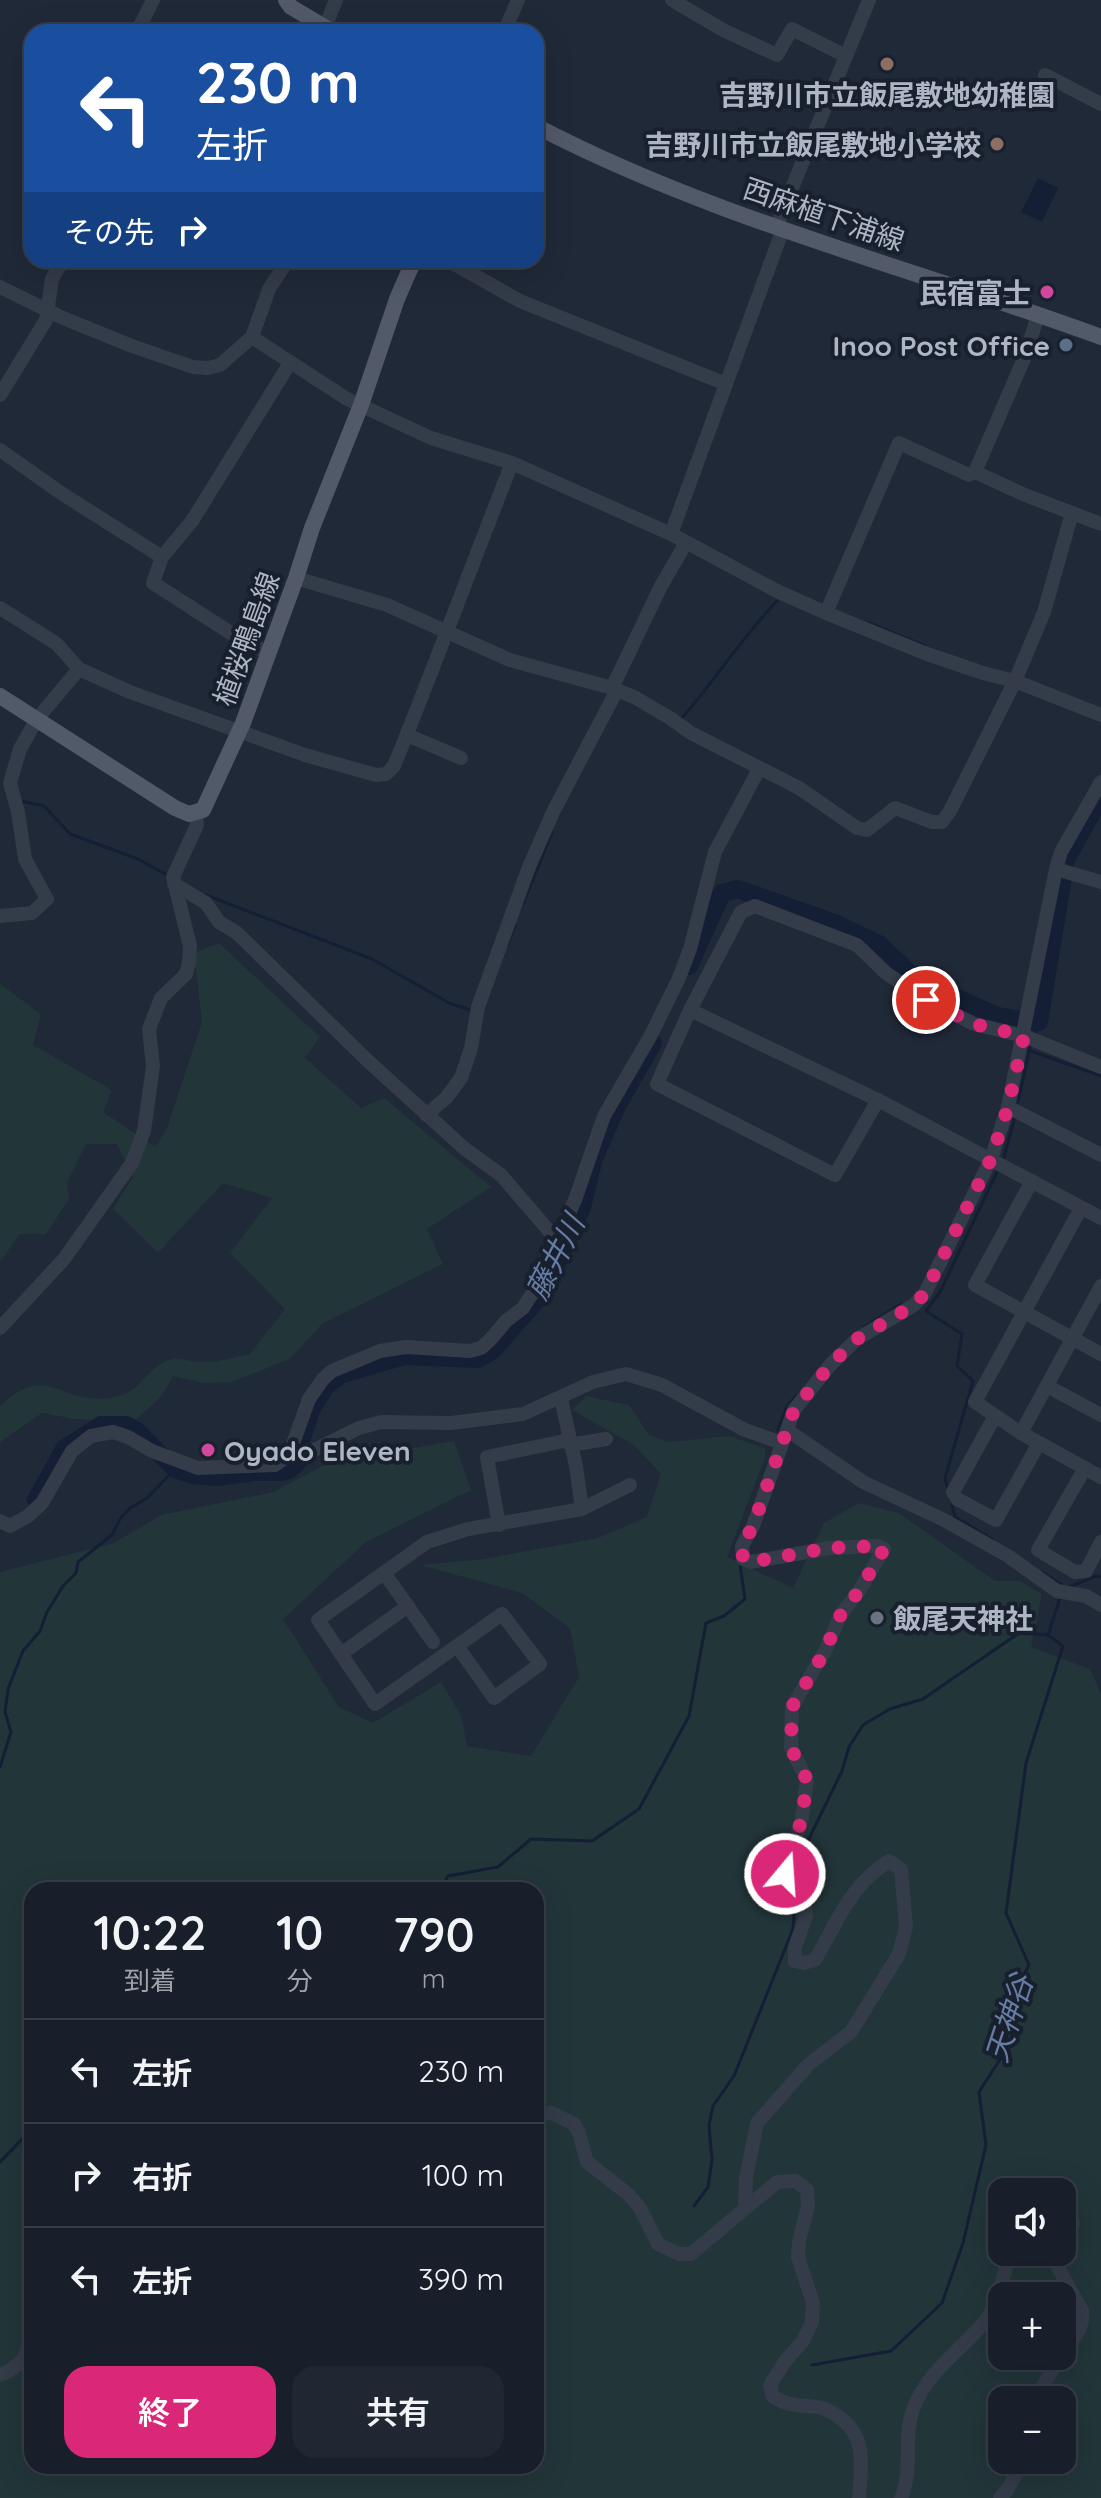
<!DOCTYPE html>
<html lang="ja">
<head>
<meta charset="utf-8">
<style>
	body { margin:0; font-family:Quicksand,"Noto Sans JP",sans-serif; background:#212732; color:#f1f3f6; height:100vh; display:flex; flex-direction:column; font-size:30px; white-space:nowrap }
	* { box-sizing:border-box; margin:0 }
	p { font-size:26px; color:#9fa2a8 }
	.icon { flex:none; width:44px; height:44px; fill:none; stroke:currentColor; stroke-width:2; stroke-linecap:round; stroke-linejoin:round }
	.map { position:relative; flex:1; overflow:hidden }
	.drawer { position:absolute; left:24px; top:1882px; width:520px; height:592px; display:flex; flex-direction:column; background:#181f2a; border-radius:24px; box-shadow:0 8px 32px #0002,0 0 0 2px #363d47 }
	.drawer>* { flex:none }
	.guide { position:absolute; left:24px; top:24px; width:520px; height:244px; border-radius:24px; box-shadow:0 8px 32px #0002,0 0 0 2px #363d47; background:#1a4fa0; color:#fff; overflow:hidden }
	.tools { position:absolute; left:988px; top:2178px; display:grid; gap:16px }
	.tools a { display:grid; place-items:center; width:88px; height:88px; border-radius:16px; background:#181f2a; box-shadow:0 8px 32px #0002,0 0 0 2px #363d47; font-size:40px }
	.pin { position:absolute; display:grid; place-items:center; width:68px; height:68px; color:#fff; margin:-34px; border:4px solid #fff; border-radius:50%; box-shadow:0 2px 8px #0007 }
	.me { position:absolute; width:88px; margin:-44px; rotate:18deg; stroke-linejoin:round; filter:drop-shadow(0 0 6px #0008) }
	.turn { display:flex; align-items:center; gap:28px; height:168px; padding:0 40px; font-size:36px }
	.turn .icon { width:104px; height:104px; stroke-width:2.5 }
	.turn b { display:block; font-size:56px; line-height:68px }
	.then { display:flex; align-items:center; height:76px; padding:0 40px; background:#0003; gap:16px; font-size:30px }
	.eta { display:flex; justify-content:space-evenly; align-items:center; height:136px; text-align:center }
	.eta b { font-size:48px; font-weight:600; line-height:56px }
	.action { display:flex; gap:16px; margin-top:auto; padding:16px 40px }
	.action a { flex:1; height:92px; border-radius:24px; background:#db2777; color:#fff; font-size:32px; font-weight:600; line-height:92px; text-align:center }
	.action a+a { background:#212732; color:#f1f3f6 }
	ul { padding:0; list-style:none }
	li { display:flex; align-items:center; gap:24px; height:104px; padding:0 40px; border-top:2px solid #363d47 }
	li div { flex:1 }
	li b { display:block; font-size:30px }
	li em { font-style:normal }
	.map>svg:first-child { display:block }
	.green { fill:#223539; fill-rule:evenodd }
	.water { fill:#141f35 }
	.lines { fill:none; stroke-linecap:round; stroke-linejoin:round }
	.stream { stroke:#141f35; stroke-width:3 }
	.river { stroke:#141f35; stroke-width:18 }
	.minor { stroke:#343b49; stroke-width:14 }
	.major { stroke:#525969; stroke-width:16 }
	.route { stroke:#db2777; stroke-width:14; stroke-dasharray:0 25.2 }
	.education-dot { fill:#8d6e63; stroke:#19202d; stroke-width:3 }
	.hotel-dot { fill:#d1479c; stroke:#19202d; stroke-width:3 }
	.service-dot { fill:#5c6f8a; stroke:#19202d; stroke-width:3 }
	.worship-dot { fill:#6b7280; stroke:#19202d; stroke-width:3 }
	.labels { text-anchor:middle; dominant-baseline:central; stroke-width:8; stroke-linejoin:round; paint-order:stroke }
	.poi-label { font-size:28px; font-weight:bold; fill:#aeb5c5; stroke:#19202d; text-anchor:end }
	.street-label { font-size:28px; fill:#aeb5c5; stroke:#19202d }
	.water-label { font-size:30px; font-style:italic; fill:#667ca5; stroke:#19202d }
</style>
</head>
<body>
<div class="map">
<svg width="1101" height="2498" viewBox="0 0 1101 2498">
	<rect width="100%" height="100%" fill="#202938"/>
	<!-- green -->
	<g class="green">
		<path d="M219 943 320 1037 305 1058 361 1108 384 1098 491 1187 427 1229 443 1264 323 1323 290 1359 232 1382 204 1383 173 1376 161 1397 133 1422 75 1419 42 1413 0 1442V1406C47 1361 58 1404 109 1398 141 1394 141 1374 164 1362 178 1355 187 1361 200 1362 216 1363 234 1357 250 1354L285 1309 230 1253 272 1198 223 1183 158 1253 113 1209 133 1177 117 1144H86L67 1183 69 1199 46 1234H20L0 1262V984L41 1014 33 1045 112 1090 103 1112 155 1147 167 1128 202 1022 194 953Z"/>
		<path d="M586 1396 629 1405 649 1435 668 1442 729 1436 765 1448V1458L727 1557 793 1588 824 1523 859 1503 899 1513 995 1581H1020L1042 1594 1031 1647 1090 1669 1101 1694V2498H0V1572L114 1543 161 1515 273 1492 365 1444 413 1448 454 1441 471 1490 366 1542 283 1619 339 1707 373 1723 441 1682 461 1715 467 1746 531 1756 579 1677 570 1628 522 1593 420 1565 484 1559 598 1538 647 1517 661 1474 634 1445 572 1410ZM32 1890H536V2466H32ZM1002 2192H1062V2252H1002ZM1002 2296H1062V2356H1002ZM1002 2400H1062V2460H1002Z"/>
	</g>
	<!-- water -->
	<path class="water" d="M1038 178 1058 188 1042 222 1021 212Z"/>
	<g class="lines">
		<!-- stream -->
		<g class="stream">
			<path d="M869 623 925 646"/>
			<path d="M681 719C715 681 741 638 777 601"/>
			<path d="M20 801 44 806 70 834 138 859 167 875"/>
			<path d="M206 895 372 959 449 1003 473 1011"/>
			<path d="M522 906 552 832"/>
			<path d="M508 944 515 925"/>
			<path d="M1034 1036 1039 1022"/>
			<path d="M1028 1050 1101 1076"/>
			<path d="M1017 1106 1031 1043"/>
			<path d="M1003 1160 1015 1117"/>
			<path d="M864 1327 901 1304"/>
			<path d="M778 1430 787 1406 797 1395"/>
			<path d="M948 1489 945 1478 973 1381 957 1366 962 1334 926 1311 940 1292 998 1170"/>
			<path d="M951 1500 955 1517 992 1539"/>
			<path d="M1042 1572 1062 1585"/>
			<path d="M1069 1587 1096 1576 1101 1577"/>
			<path d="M0 1767 11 1732 5 1712 8 1689 23 1651 40 1631 47 1612 63 1586 76 1573 78 1562 112 1535 120 1519 129 1509 147 1498 175 1469"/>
			<path d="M795 1882 800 1857 842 1771 849 1747 863 1725 890 1709 923 1699 1019 1633 1048 1635"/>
			<path d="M440 1890 448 1876 498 1867 531 1839 592 1841 639 1809 689 1716 706 1623 724 1616 745 1599 740 1564"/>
			<path d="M0 2162 32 2129"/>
			<path d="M694 2206 708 2187 712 2160 709 2125 713 2106 734 2076 793 1929 795 1899"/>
			<path d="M812 2365 891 2351 942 2303 963 2243 986 2145 979 2092 1006 2050 1009 2003 1029 1965 1006 1913 1026 1763 1063 1646 1048 1635 1060 1598"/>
		</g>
		<!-- river -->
		<g class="river">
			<path d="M689 966 722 893 738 889 835 923 879 944 917 980 997 1016 1022 1020"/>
			<path d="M1033 1022H1039L1066 859 1101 797"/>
			<path d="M36 1500 65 1448 101 1425H126L137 1431 175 1469 193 1475 217 1477 254 1472H281L289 1470 297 1463 300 1443 312 1408 326 1386 342 1374 404 1356 478 1359 492 1351 543 1293 582 1207 594 1158 617 1106 653 1043"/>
		</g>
		<!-- minor -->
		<g class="minor">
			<path d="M672 0 723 30 777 55 792 29 846 56"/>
			<path d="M137 32 153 0"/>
			<path d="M323 32 336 0"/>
			<path d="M504 32 518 0"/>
			<path d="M1045 75 1101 104"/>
			<path d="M776 227 869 0"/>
			<path d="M447 260 520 301 726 384"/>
			<path d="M0 287 63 318 132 346 193 367 208 368 220 365 252 337 269 289 288 260"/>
			<path d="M252 337 347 399 431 438 512 463 671 534 777 591 826 613 927 654 983 673 1015 681 1101 715"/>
			<path d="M0 395 46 320 52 279 63 260"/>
			<path d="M0 450 61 493 162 557 153 583 237 637 268 653"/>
			<path d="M975 472 1026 354 1038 315"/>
			<path d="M671 534 783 229"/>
			<path d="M162 557 192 521 290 363"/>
			<path d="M296 578 387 605 510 660 612 688 634 697 670 718 691 733 799 788 857 828 867 830 895 808 932 822H942L950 811 1015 681 1044 612 1072 513"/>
			<path d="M0 608 57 644 79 669 130 692 305 755 376 775 386 774 394 766C435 666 472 564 512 463"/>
			<path d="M826 613 899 443 969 475 975 472 1025 495 1101 524"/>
			<path d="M612 688 661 586 686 543"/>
			<path d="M407 735 461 758"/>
			<path d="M1056 869 1101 882"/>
			<path d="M174 884 206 903 219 922 237 933 368 1061 465 1149 501 1175 556 1239"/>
			<path d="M0 916 32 913 47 899 25 859 18 812 10 783 20 749 37 719 79 669"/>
			<path d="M690 1010 878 1100 1101 1218"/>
			<path d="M878 1100 835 1175 657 1084 690 1010 741 912 755 906 857 945 886 973 926 1000 974 1024 1024 1036 1101 1067"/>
			<path d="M1008 1107 1101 1155"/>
			<path d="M426 1115 446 1098 461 1078 471 1048 478 1007 529 867 553 812 617 690"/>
			<path d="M1032 1181 975 1285 1101 1354"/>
			<path d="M1081 1208 975 1402 1021 1433 1101 1477"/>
			<path d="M0 1328 64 1259 132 1163 144 1131 153 1066 149 1029 161 998 186 974 189 963 190 946 173 877 197 825 196 813"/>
			<path d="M1047 1386 1101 1415"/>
			<path d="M561 1399 576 1466 582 1509"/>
			<path d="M995 1416 953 1492 957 1499 996 1520 1039 1443"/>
			<path d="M787 1430 863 1482 942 1519 1008 1556 1057 1591 1086 1596 1101 1605"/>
			<path d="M1021 1433 1101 1286"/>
			<path d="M570 1445 606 1439"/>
			<path d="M289 1455 302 1456 359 1428 381 1422 451 1423 523 1414 593 1382 626 1374 662 1385 745 1430 782 1443"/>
			<path d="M1085 1468 1038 1550 1075 1572 1086 1571 1101 1542"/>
			<path d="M0 1521 10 1526 28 1516 42 1503 72 1451 91 1436 113 1432 128 1437 152 1451 198 1468 275 1465 289 1455 309 1399 323 1379 332 1371 380 1351 406 1347 470 1351 481 1348 491 1339 506 1321 523 1308 534 1291 575 1200 604 1116 651 1035 679 978 690 949 715 852 759 769"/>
			<path d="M499 1525 487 1457 569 1440"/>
			<path d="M387 1577 433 1642"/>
			<path d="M457 1646 494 1698 540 1664 502 1614 375 1704 318 1620 427 1542 468 1529 582 1509 630 1485"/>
			<path d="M341 1654 408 1606"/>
			<path d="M536 2114 552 2113 574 2124 579 2133 587 2162 629 2195 640 2208 658 2244 679 2254H691L777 2182 796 2181 807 2190 808 2206 799 2241 798 2257 813 2303 812 2322 803 2341 786 2360 770 2385 773 2397C792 2408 802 2404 822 2408 829 2410 833 2413 839 2417 868 2438 861 2466 859 2498"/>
			<path d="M1062 2205 1068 2208 1073 2224 1062 2240"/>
			<path d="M745 2208 746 2178 757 2123 809 2064 851 2032 899 1954 906 1927 901 1869 889 1861C850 1885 837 1923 815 1960L804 1963 795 1961V1947L806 1916 802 1892 791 1890 785 1874 802 1818 807 1780 791 1748 792 1707 825 1651 841 1614 859 1591 884 1549 878 1546 829 1548 751 1562 743 1559 742 1546 753 1526 794 1410 831 1364 857 1339 914 1305 925 1293 991 1159 1008 1107 1056 869 1061 852 1101 782"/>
			<path d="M1059 2252 1056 2264 1082 2311C1085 2328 1072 2340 1062 2353"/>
			<path d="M0 2375C23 2366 27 2356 32 2333"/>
			<path d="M1035 2400 1060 2356"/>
			<path d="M901 2498C914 2469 902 2436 914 2407 927 2373 958 2352 981 2326 999 2306 1002 2277 1011 2252"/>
			<path d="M1000 2498 1008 2489 1023 2460"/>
		</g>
		<!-- major -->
		<g class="major">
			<path d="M286 0 291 7 333 32"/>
			<path d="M536 126C714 219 913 268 1101 337"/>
			<path d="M0 696 175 808 189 814 203 810 243 723 296 578 312 528 361 405 397 299 414 260"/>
		</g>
	</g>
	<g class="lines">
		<!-- route -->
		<path class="route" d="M785 1874 802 1818 807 1780 791 1748 792 1707 825 1651 841 1614 859 1591 884 1549 878 1546 829 1548 751 1562 743 1559 742 1546 753 1526 794 1410 831 1364 857 1339 914 1305 925 1293 991 1159 1008 1107 1024 1036 974 1024 926 1000"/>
	</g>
	<!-- markers -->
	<g class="education-dot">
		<circle cx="887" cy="64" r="8"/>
		<circle cx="997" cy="144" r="8"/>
	</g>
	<g class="hotel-dot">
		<circle cx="1047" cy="292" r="8"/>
		<circle cx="208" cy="1450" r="8"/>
	</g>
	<circle class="service-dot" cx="1066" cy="345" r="8"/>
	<circle class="worship-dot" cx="877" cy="1618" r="8"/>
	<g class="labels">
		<!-- poi labels -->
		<g class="poi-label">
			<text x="887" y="94" text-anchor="middle">吉野川市立飯尾敷地幼稚園</text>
			<text x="981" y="144">吉野川市立飯尾敷地小学校</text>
			<text x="1031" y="292">民宿富士</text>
			<text x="1050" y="345">Inoo Post Office</text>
			<text x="224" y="1450" text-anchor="start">Oyado Eleven</text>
			<text x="893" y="1618" text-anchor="start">飯尾天神社</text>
		</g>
		<!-- street labels -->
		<g class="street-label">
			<text transform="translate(824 214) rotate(19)">西麻植下浦線</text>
			<text transform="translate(246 639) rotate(-70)">植桜鴨島線</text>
		</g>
		<!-- water labels -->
		<g class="water-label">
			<text transform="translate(555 1257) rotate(-63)">藤井川</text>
			<text transform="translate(1009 2018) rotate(-72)">天神谷</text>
		</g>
	</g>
</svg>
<div class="tools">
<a><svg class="icon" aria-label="sound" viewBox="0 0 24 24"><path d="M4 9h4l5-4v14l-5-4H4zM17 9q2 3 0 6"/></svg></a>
<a>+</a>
<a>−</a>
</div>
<div class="pin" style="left:926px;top:1000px;background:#d93025"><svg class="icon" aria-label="arrive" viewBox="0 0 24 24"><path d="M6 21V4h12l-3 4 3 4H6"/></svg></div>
<svg class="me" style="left:785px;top:1874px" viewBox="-20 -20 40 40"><circle r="17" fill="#db2777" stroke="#fff" stroke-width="3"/><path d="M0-11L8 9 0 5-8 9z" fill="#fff"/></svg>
<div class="guide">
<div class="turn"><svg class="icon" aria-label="left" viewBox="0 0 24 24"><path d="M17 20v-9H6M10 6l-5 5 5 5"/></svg><div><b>230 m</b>左折</div></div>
<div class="then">その先<svg class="icon" aria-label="right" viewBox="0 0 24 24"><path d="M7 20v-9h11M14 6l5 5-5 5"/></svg></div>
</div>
<section class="drawer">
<div class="eta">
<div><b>10:22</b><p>到着</p></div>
<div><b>10</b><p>分</p></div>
<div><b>790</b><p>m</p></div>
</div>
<ul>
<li><svg class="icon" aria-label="left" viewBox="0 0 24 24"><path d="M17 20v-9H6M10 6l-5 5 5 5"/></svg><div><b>左折</b></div><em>230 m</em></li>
<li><svg class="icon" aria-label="right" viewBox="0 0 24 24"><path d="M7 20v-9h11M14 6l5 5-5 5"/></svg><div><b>右折</b></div><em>100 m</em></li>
<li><svg class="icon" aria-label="left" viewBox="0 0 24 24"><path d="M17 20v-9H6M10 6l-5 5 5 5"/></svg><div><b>左折</b></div><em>390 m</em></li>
</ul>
<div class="action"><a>終了</a><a>共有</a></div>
</section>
</div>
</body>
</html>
